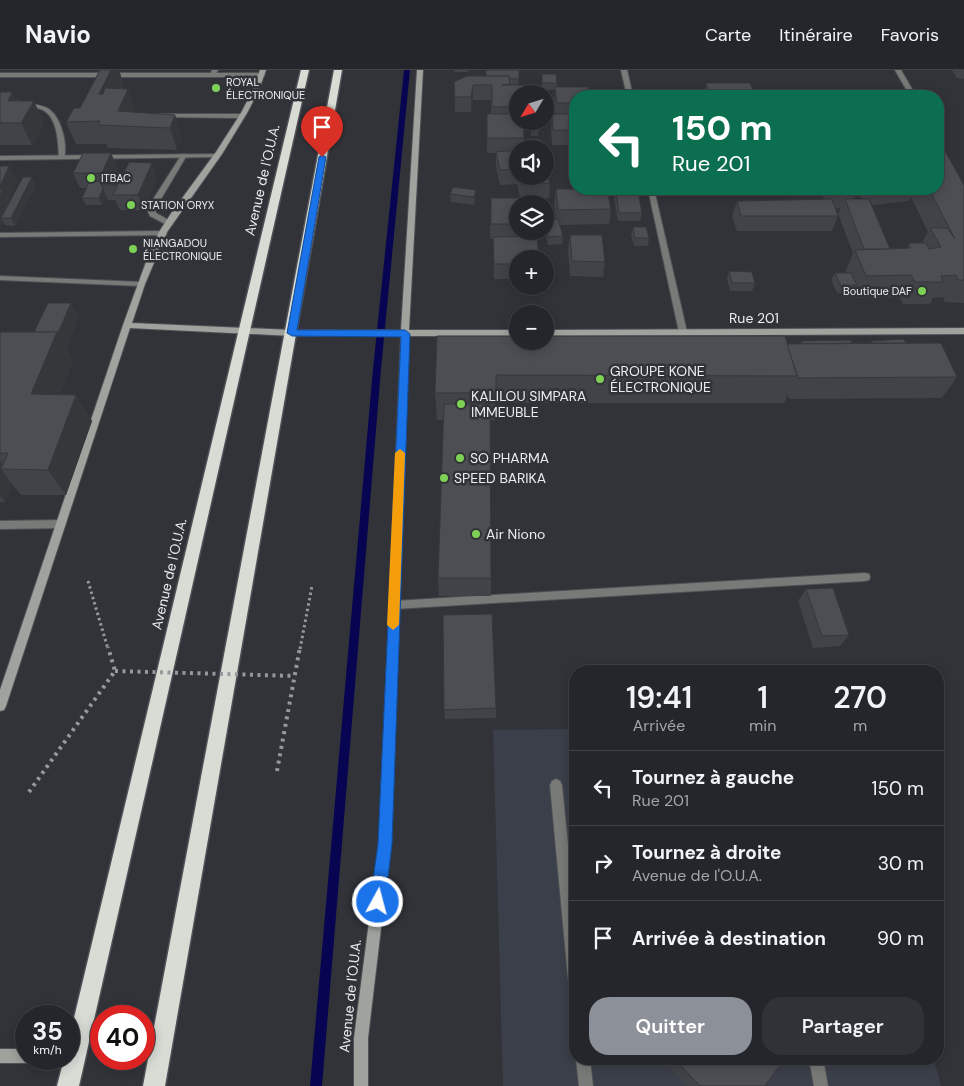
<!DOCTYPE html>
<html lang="fr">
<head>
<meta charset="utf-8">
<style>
	body { margin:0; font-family:"DM Sans",sans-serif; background:#313237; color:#f1f3f6; height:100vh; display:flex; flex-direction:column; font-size:19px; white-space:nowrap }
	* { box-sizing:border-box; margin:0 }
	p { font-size:16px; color:#a3a5a9 }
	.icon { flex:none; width:28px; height:28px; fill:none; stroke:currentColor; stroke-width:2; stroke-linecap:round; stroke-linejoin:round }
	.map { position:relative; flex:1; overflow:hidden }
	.side { position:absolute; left:569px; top:595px; width:375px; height:400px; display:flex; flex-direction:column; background:#25262b; border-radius:20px; box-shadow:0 2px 12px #0003,0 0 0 1px #424347 }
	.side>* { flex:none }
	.top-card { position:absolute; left:569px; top:20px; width:375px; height:105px; border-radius:20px; box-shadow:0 2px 12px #0003,0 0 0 1px #424347; background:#0b6e4f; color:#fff; overflow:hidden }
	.needle { width:32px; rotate:232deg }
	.controls { position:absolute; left:509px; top:15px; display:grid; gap:10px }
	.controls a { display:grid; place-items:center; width:45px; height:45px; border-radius:50%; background:#25262b; box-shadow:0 2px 12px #0003,0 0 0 1px #424347; font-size:25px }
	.speed { position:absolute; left:15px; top:935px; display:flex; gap:10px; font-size:25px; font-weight:700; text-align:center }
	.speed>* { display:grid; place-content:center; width:65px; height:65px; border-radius:50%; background:#25262b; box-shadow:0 2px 12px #0003,0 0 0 1px #424347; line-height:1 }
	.speed small { font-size:12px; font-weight:400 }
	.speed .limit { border:8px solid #d22; background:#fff; color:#111 }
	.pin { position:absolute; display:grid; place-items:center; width:42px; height:42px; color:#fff; margin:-51px -21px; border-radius:50% 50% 50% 0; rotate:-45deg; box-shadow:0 0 5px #0007 }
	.pin .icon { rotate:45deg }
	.me { position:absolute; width:55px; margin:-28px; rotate:7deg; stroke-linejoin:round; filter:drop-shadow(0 0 4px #0008) }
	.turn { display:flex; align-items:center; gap:18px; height:105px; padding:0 20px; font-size:22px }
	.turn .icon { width:65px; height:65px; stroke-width:2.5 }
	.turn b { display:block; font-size:35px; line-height:42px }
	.eta { display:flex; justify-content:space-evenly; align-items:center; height:85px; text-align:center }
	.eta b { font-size:30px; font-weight:600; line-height:35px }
	.primary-button { display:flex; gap:10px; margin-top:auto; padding:10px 20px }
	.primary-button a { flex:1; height:58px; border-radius:20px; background:#8c9099; color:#fff; font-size:20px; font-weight:600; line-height:58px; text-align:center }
	.primary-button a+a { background:#313237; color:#f1f3f6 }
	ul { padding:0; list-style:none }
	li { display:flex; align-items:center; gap:15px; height:75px; padding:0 20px; border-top:1px solid #424347 }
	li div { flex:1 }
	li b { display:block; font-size:19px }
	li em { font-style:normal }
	header { display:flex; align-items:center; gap:30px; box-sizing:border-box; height:70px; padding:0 25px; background:#25262b; border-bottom:1px solid #424347 }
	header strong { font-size:24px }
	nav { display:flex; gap:28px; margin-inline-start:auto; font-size:18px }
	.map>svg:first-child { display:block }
	.built { fill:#3a3f49 }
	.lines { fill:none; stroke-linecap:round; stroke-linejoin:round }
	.stream { fill:#070552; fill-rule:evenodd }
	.lane-casing { stroke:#4f5156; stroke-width:2 }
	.street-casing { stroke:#4f5156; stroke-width:2 }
	.secondary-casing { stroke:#4f5156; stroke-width:2 }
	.highway-casing { stroke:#4f5156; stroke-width:3 }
	.path-far1 { stroke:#97989d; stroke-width:3; stroke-dasharray:2.5 3; stroke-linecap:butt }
	.path { stroke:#97989d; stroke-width:4; stroke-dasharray:3 4.5; stroke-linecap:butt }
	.lane { fill:#787a77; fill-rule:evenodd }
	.street { fill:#787a77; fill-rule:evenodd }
	.secondary { fill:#9fa29d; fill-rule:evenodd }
	.highway { fill:#d7dcd5; fill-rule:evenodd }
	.path-bridge { stroke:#97989d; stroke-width:4; stroke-dasharray:3 4.5; stroke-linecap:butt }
	.wall { fill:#414348; fill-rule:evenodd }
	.shaded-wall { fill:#35373b }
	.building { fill:#4c4e54; stroke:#35373b }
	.route { fill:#1a73e8; stroke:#114b97 }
	.slow { fill:#f59e0b }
	.poi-dot { fill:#7dd154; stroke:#313339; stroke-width:2 }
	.labels { text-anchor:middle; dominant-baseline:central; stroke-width:5; stroke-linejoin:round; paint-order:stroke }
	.far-poi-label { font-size:11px; fill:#ebecf0; stroke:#313339; text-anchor:start }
	.street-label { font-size:14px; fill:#ebecf0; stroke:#313339 }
	.poi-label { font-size:14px; fill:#ebecf0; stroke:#313339; text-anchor:start }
</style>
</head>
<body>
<header>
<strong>Navio</strong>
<nav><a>Carte</a><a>Itinéraire</a><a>Favoris</a></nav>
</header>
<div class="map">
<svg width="964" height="1016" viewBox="0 0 964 1016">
	<rect width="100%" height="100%" fill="#313339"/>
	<!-- built -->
	<path class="built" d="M575 659V989H934L941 1016H503L493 660Z"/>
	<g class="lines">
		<!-- stream -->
		<path class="stream" d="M404 0H410L381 299 322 1016H310L373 299Z"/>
		<!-- lane casing -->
		<g class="lane-casing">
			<g id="lane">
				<path d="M212 0H218L215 6 210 5Z"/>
				<path d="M0 28C10 30 40 34 47 38 61 45 68 75 64 88L59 87C58 73 58 48 43 40 34 36 10 34 0 32Z"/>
				<path d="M160 44H241L244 46 241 48 162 47 160 46Z"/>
				<path d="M182 84 187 85 155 139 156 143 172 152 173 154 169 156 150 146 147 139Z"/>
				<path d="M0 206 141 212 145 214 141 216 0 210Z"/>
				<path d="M61 450 66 454 61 458 0 459V451Z"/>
				<path d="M865 503 869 504 870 507 869 510 865 511 394 539 390 538 389 535 390 532 394 531Z"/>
				<path d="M556 709 560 711 562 715 575 844V915L570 913 568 908 550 715 552 711Z"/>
				<path d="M576 989H590L593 1016H579Z"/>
				<path d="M809 989H823L828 1016H814Z"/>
			</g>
		</g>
		<!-- street casing -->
		<g class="street-casing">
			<g id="street">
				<path d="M621 0H627L633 26H627Z"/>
				<path d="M895 0H901L916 26H910Z"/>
				<path d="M0 3H262L265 5 262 7H0Z"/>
				<path d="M220 84 221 85 218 87 0 90V86Z"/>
				<path d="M648 119H654L687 262 683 265 679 262Z"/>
				<path d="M163 161 167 163 166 165 0 167V163Z"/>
			</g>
		</g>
		<!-- secondary casing -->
		<g class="secondary-casing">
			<g id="secondary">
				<path d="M260 0H266L258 22 247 43 222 84 167 162 145 214 132 253 292 260H401L417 0H423L409 260H518V266H409L391 774 368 968V1016H354V968L379 774 401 266H292L130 258 6 636 4 640 0 641V620L123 255 150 181 159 162 172 142 216 82 241 43 252 22Z"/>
				<path d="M964 258V264L545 266V260Z"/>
				<path d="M0 979H26V989H32L26 993H0Z"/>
			</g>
		</g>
		<!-- highway casing -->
		<g class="highway-casing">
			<g id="highway">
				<path d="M301 0H309L79 1016H57L64 989H69V969Z"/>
				<path d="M334 0H342L165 1016H143Z"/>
			</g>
		</g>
		<!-- path-far1 -->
		<g class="path-far1">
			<path d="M88 511 108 579"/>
			<path d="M300 579 312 516"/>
		</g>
		<!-- path -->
		<g class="path">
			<path d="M277 701 300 577"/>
			<path d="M29 722 115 601 108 577"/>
		</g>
		<!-- lane -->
		<use href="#lane" class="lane"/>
		<!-- street -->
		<use href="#street" class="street"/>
		<!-- secondary -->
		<use href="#secondary" class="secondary"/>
		<!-- highway -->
		<use href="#highway" class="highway"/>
		<!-- path-bridge -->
		<path class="path-bridge" d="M115 601 295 606"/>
	</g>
	<!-- wall -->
	<g class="wall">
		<path d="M100 0H119L123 13 121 19 136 41V42L175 45 182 68 177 80 108 78 106 74H76L66 52 80 38Z"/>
		<rect x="454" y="0" width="14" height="2"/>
		<path d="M952 0H964V9L957 8Z"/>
		<path d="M542 4 557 13V17L575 26V75H552L551 59 552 44H555L554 32 555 20H542Z"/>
		<path d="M467 6 519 9 518 24V51H528V52H523L524 68V79H518V106H545L550 113 549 128 528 130 518 134V161H529V167L518 189V209H494L493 169H490L491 128H520L517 114 500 115 496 97V83H487V44H491V30H473L471 42H455L454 12Z"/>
		<path d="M706 13 756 26H702L703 20H705Z"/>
		<path d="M0 22 16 31 44 53 32 75H0Z"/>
		<path d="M531 53 539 58 538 66H531Z"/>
		<path d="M938 66 945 70 942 75 964 115V233L945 232 943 227 933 228 930 234H903L899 227 855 228 853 223H837L831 210 835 203H845L853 183 838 144 841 138H836L838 146 832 161H737L732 147 737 131 824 129 819 119H938ZM856 121 862 129H854L857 123ZM911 127 928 162 922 173H909L907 178 890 179 872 135 909 131Z"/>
		<path d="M111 83 117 98 115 103 157 108 144 140H120L115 130H108L106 126 102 135H86L82 128 87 118H80L73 103Z"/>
		<path d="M0 96H9L17 111 9 131 10 132 32 107 36 115 15 156 5 155 3 152 0 158Z"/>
		<path d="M556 119 611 139 609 154 560 155 563 166 562 174 548 175 545 161V150H556L554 135Z"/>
		<path d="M616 121 642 143 640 151H618L614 129Z"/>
		<path d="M450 124 476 128 474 135 451 132Z"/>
		<path d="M633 157 649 168 648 176H634L631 165Z"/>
		<path d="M570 165 605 192 603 207 570 206 568 180Z"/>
		<path d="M729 201 755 213 752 221H730L727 209Z"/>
		<path d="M71 233 79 248 66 278 73 290 60 324 76 325 92 351 66 425H21L12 414 5 432H0V262H34Z"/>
		<path d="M437 266 787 274H800L801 271 852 273H870L871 271 906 273 957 307 942 328 789 329 788 325 784 333H496V350H490L491 526H439L438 508 444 350H437L435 323Z"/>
		<path d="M806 519 849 565 840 576 813 578 798 531Z"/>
		<path d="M496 638V648L445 649 444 640Z"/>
		<path d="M661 989H782L765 1016H687Z"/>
	</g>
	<!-- shaded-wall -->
	<g class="shaded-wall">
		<path d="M111 0H119L123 13 107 46 99 24Z"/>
		<path d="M473 15V30L471 42V27Z"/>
		<path d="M128 19 136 41 130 57 118 41Z"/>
		<path d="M12 22 23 44 8 31Z"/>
		<path d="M34 31 44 53 32 75 21 53Z"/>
		<path d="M175 45 182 68 177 80 170 58Z"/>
		<path d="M111 83 117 98 110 115H107L102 103Z"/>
		<path d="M152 93 157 108 144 140 138 125Z"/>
		<path d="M9 96 17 111 9 131 12 136 1 148 3 152 0 158V126L2 122 0 117Z"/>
		<path d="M32 107 36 115 15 156 11 148Z"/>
		<path d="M103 118 106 126 102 135 99 128Z"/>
		<path d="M476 120V128L474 135V127Z"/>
		<path d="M71 233 79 248 66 278 73 290 49 351 31 324 57 262Z"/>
		<path d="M76 325 92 351 66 425 48 400Z"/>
		<path d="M0 391 6 399H1L12 414 5 432 0 426Z"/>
	</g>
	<!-- building -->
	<g class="building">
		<path d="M100 0H111L99 24H103L105 18 128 19 118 41 175 45 170 58 99 55 100 51 66 52 74 38H80Z"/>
		<path d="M486 0H519V9H510L509 6H486Z"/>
		<path d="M542 4H556L557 13H542Z"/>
		<path d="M467 6H509L510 14 502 15H528V24H518V37H492V15H473L471 27H455L454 12Z"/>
		<path d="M706 13H750L756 26H705L703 20H708Z"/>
		<path d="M555 17H588L589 26H575V33H557Z"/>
		<path d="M0 22H12L8 31H34L21 53H0Z"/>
		<path d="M487 44H518V51H523L524 68H487Z"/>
		<path d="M552 44H575V60H553Z"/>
		<path d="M531 53H538L539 58H532Z"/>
		<path d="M938 66H942L945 70H939L964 115V210H958L956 205 941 206 943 212H915L911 205 866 206 855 180 910 178 909 173H926L929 179 941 177 930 158H947L955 169 929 119H938Z"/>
		<path d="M529 69H540L541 79H530Z"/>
		<path d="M518 80V100L517 99 500 100 496 82Z"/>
		<path d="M83 83H111L102 103H73Z"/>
		<path d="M129 92 152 93 138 125H113L118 115H101L107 103H124Z"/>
		<path d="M0 96H9L0 117Z"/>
		<path d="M545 96 550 113 521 115 519 106H545Z"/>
		<path d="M23 107H32L11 148H1Z"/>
		<path d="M102 111 101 115 103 118 99 128H82L89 112Z"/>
		<path d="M453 117 476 120 474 127 450 124Z"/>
		<path d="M556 119H607L611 139 558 140Z"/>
		<path d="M833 119H855L857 123H835Z"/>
		<path d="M0 120H3L0 126Z"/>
		<path d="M616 121H638L642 143H619Z"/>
		<path d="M491 128H528V134H518V154H491Z"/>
		<path d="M832 129 838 146H741L737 131Z"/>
		<path d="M845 129H869L890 179H864Z"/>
		<path d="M558 149 563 166 548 167 545 150Z"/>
		<path d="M633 157H646L649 168H635Z"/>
		<path d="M570 165H602L605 192 572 191Z"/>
		<path d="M537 166 539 189H518V194H494L493 167Z"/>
		<path d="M729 201 752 202 755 213H732Z"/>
		<path d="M835 203H851L857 215 841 216Z"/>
		<path d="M48 233H71L58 263 57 262H34Z"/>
		<path d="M0 262H57L31 324 76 325 48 400 1 399 8 383H0Z"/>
		<path d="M437 266H518V271H545V266H785L797 306 496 305V323H435Z"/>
		<path d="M904 269 906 273H872L871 271Z"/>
		<path d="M851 270 852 273 802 274 801 271Z"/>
		<path d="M941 273 957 307 798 308 787 274Z"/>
		<path d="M444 334H490L491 508H438Z"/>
		<path d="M833 518 849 565 822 566 806 519Z"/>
		<path d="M492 544 496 638 444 640 443 545Z"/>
		<path d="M674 989H782L783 991 765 1016H700Z"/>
	</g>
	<!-- route -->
	<path class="route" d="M322 85 326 87 297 260H405L410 264 392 774 385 832 383 837 378 840 373 837 370 832 378 774 401 267 292 266 287 263 319 87Z"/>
	<!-- slow -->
	<path class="slow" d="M400 379 405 383 399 555 393 560 387 555 395 383Z"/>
	<!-- markers -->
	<g class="poi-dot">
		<circle cx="216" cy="18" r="5"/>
		<circle cx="91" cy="108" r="5"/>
		<circle cx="131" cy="135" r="5"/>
		<circle cx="133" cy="179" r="5"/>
		<circle cx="922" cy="221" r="5"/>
		<circle cx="600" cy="309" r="5"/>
		<circle cx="461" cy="334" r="5"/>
		<circle cx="460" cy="388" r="5"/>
		<circle cx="444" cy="408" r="5"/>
		<circle cx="476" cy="464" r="5"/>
	</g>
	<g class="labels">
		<!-- far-poi labels -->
		<g class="far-poi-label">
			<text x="226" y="12">ROYAL<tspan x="226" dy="13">ÉLECTRONIQUE</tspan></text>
			<text x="101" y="108">ITBAC</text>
			<text x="141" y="135">STATION ORYX</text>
			<text x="143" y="173">NIANGADOU<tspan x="143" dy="13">ÉLECTRONIQUE</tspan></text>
			<text x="912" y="221" text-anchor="end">Boutique DAF</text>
		</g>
		<!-- street labels -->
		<g class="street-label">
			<text transform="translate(262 110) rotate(-77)">Avenue de l'O.U.A.</text>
			<text x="754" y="248">Rue 201</text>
			<text transform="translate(169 504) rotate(-77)">Avenue de l'O.U.A.</text>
			<text transform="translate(350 926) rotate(-84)">Avenue de l'O.U.A.</text>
		</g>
		<!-- poi labels -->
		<g class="poi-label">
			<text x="610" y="301">GROUPE KONE<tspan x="610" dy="16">ÉLECTRONIQUE</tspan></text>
			<text x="471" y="326">KALILOU SIMPARA<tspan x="471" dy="16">IMMEUBLE</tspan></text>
			<text x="470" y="388">SO PHARMA</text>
			<text x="454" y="408">SPEED BARIKA</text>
			<text x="486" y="464">Air Niono</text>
		</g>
	</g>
</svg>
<div class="controls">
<a><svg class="needle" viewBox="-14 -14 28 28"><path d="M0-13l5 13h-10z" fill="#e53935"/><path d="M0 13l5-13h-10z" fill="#a3a5a9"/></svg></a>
<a><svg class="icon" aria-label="sound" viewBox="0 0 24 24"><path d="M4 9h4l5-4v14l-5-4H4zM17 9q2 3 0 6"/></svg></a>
<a><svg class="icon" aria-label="layers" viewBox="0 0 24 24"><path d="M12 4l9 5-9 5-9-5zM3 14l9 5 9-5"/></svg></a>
<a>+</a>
<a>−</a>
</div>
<div class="speed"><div>35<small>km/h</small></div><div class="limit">40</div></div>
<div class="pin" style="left:322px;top:87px;background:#d93025"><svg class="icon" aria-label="arrive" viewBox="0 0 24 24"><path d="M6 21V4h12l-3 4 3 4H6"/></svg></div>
<svg class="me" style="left:378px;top:832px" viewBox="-20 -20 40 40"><circle r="17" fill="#1a73e8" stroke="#fff" stroke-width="3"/><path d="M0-11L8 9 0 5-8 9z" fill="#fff"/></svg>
<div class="top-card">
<div class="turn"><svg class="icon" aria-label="left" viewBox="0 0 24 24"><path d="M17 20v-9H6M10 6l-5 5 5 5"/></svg><div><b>150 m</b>Rue 201</div></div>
</div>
<section class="side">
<div class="eta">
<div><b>19:41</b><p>Arrivée</p></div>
<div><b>1</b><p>min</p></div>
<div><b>270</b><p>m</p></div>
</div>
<ul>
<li><svg class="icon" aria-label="left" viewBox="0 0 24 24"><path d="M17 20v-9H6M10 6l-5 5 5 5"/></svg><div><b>Tournez à gauche</b><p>Rue 201</p></div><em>150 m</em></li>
<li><svg class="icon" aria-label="right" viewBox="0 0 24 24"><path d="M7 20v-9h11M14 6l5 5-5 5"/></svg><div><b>Tournez à droite</b><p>Avenue de l'O.U.A.</p></div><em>30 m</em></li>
<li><svg class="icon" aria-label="arrive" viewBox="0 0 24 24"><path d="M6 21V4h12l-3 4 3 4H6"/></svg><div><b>Arrivée à destination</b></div><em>90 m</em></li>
</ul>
<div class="primary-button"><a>Quitter</a><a>Partager</a></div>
</section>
</div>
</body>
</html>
